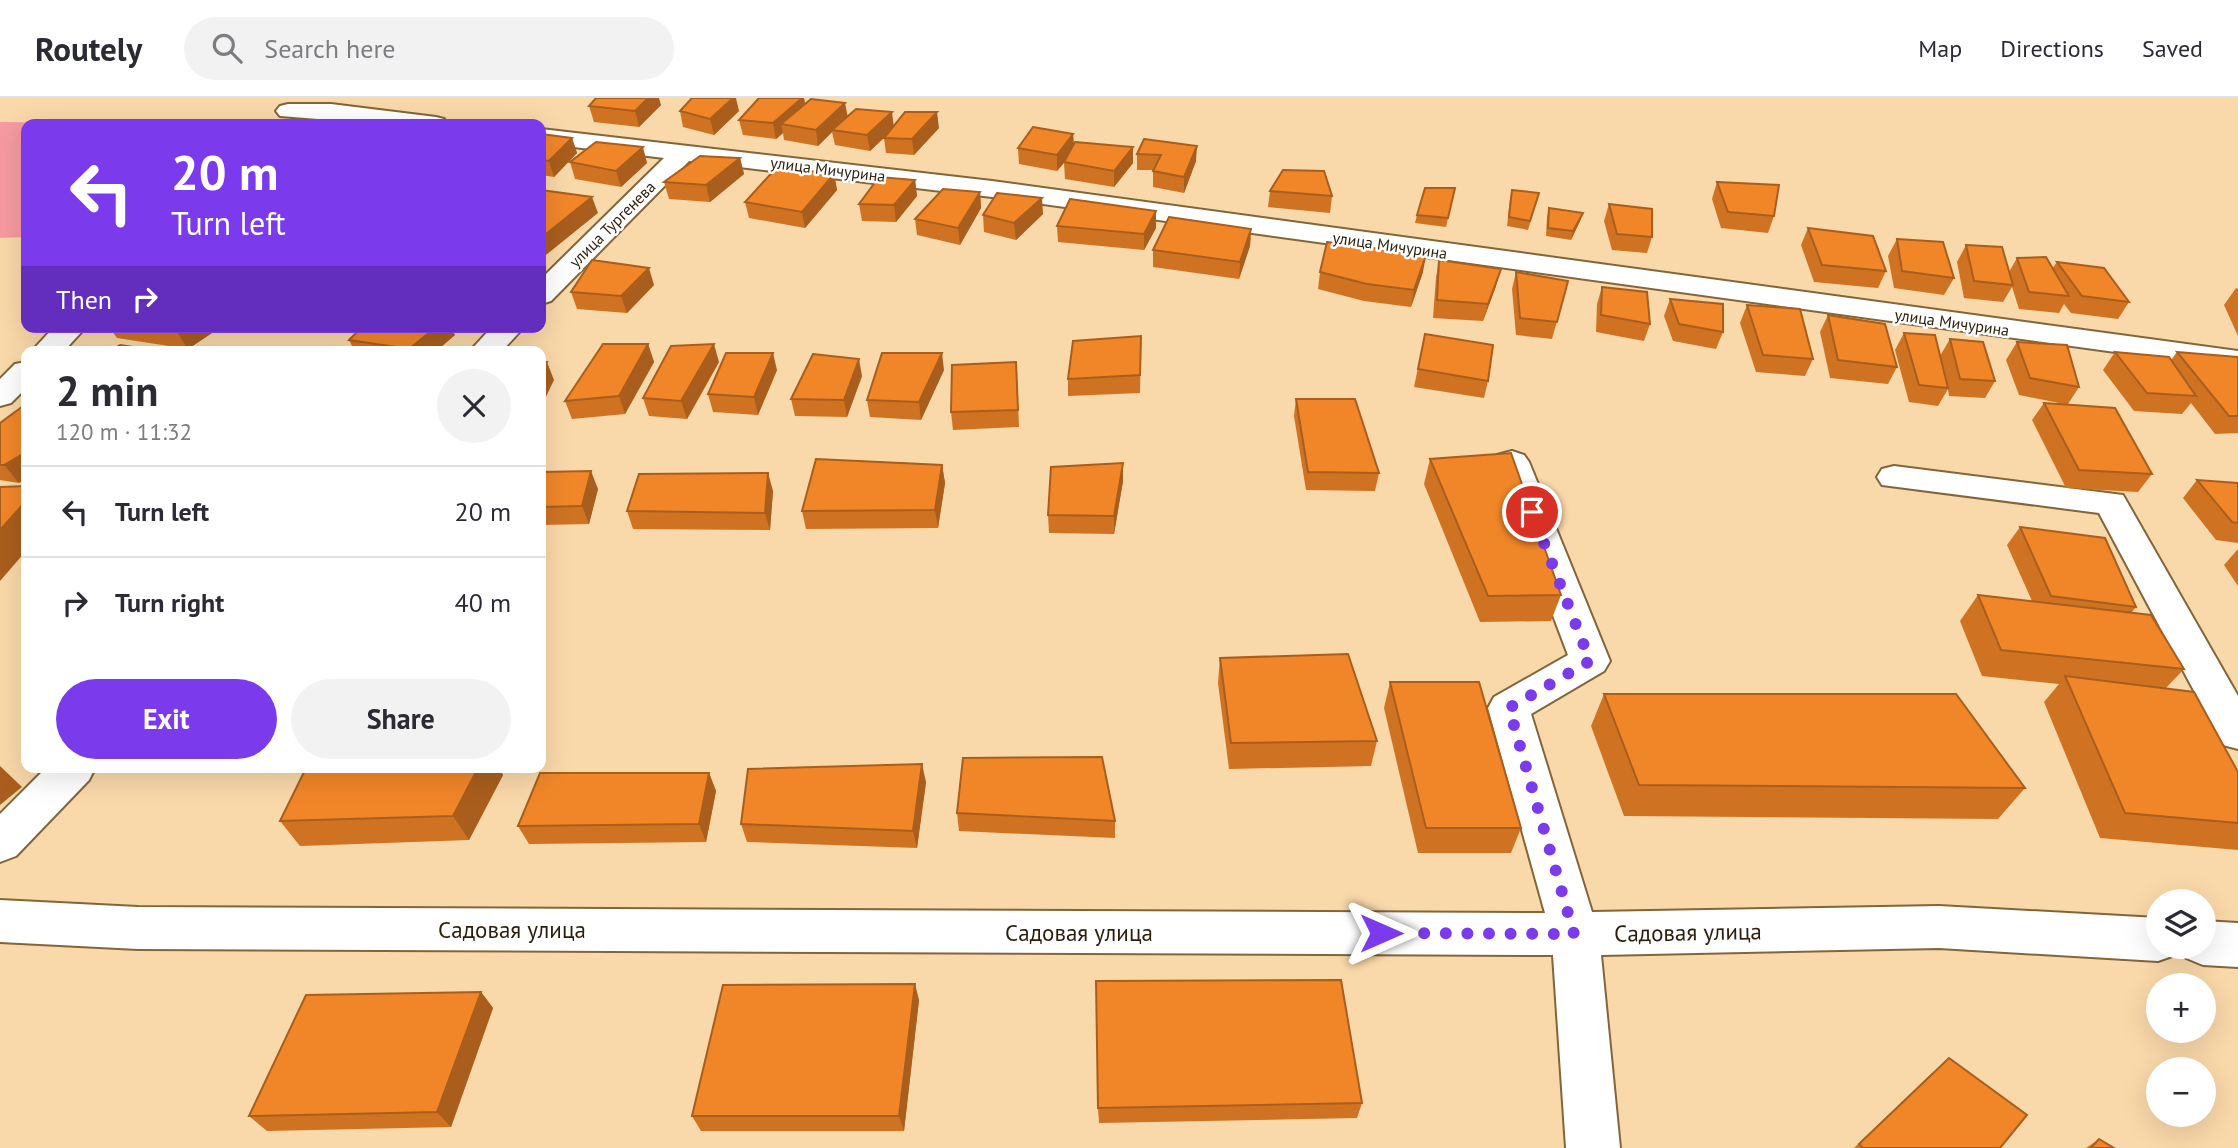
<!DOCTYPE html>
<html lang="en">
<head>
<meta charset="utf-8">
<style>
	body { margin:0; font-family:"PT Sans",sans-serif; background:#f2f2f3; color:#2b2b33; height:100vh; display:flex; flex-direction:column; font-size:26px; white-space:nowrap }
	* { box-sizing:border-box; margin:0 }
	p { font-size:23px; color:#7c7c81 }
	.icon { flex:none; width:38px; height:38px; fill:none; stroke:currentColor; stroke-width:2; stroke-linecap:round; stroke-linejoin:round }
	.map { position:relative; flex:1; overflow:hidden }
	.details { position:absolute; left:21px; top:248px; width:525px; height:427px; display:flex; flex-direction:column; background:#fff; border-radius:14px; box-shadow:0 7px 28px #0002 }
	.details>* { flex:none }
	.top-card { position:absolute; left:21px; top:21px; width:525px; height:214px; border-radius:14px; box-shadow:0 7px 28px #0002; background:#7c3aed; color:#fff; overflow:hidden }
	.fabs { position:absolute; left:2146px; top:791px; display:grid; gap:14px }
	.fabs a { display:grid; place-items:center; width:70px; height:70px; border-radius:50%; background:#fff; box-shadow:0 7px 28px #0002; font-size:35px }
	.pin { position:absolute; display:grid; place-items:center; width:60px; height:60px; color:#fff; margin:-30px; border:4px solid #fff; border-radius:50%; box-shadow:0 2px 7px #0007 }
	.me { position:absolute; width:77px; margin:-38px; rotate:90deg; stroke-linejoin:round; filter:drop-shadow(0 0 5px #0008) }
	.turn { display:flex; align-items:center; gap:24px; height:147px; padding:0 35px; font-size:32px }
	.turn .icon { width:91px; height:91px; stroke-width:2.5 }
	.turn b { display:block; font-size:49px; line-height:60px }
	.then { display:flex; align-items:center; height:66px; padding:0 35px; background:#0003; gap:14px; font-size:26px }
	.round { display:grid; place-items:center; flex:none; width:74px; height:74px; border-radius:37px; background:#f2f2f3 }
	.head { display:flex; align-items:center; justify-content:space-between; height:119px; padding:0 35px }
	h1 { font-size:42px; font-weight:800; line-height:52px }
	.primary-button { display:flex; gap:14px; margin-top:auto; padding:14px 35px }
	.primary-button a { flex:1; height:80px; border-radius:42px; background:#7c3aed; color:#fff; font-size:28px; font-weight:800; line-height:80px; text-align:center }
	.primary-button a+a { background:#f2f2f3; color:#2b2b33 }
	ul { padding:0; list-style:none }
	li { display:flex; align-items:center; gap:21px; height:91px; padding:0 35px; border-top:2px solid #e1e1e2 }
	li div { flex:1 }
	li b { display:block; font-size:26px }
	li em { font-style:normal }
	header { display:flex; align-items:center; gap:42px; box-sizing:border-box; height:98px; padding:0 35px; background:#fff; border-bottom:2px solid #e1e1e2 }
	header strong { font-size:33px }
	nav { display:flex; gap:38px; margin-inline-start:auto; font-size:24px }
	.search { width:490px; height:63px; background:#f2f2f3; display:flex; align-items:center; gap:18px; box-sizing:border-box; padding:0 24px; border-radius:38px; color:#7c7c81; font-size:26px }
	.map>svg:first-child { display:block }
	.green { fill:#f69aa0 }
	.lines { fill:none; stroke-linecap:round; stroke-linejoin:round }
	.minor-casing { stroke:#83653a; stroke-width:4 }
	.minor { fill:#fff; fill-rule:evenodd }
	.wall { fill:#cf7323 }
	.shaded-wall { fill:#a95e1d }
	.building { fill:#f18629; stroke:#a95e1d; stroke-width:2 }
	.route { stroke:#7c3aed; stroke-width:12; stroke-dasharray:0 21.6 }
	.labels { text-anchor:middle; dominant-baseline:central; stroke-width:5; stroke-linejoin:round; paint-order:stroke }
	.far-street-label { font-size:16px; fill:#2b1f0c; stroke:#fff }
	.near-street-label { font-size:23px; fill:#2b1f0c; stroke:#fff }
</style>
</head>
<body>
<header>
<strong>Routely</strong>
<div class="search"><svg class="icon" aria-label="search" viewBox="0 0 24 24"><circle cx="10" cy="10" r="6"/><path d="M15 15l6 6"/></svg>Search here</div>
<nav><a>Map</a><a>Directions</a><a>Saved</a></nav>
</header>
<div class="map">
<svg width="2238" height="1050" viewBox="0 0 2238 1050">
	<rect width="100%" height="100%" fill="#f9d8a9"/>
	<!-- green -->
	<path class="green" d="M0 24H5L133 26H26V139L0 140Z"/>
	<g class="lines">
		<!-- minor casing -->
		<g class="minor-casing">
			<g id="minor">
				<path d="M288 6H331L436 19 444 21 448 26H381L280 18 276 13 280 8Z"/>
				<path d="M541 31 992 83 2238 253V271L992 99 689 63 551 203 541 206V181L664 60 541 45Z"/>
				<path d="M54 229H86L63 254H31Z"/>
				<path d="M492 229H524L501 254H469Z"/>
				<path d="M26 264V290L11 305 0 308V281L15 266Z"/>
				<path d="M1512 353 1524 357 1529 364 1610 563 1604 573 1531 616 1592 814 1939 808 2158 820V849H2179L2175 857 2158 863 1939 850 1601 857 1620 1050H1566L1553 857 138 851 0 844V802L138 809 1545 815 1488 610 1494 599 1568 557 1498 372 1492 364 1497 357Z"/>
				<path d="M1894 368 2123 397 2238 598V651L2223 647 2099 415 1882 387 1877 379 1882 371Z"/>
				<path d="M46 670H95L89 682 16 758 0 764V716Z"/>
				<path d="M2203 823 2238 825V869L2203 867 2186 860 2181 849H2203Z"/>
			</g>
		</g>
		<!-- minor -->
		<use href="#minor" class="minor"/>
	</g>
	<!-- wall -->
	<g class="wall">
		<path d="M759 0H804L805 6 847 18 894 27 939 30 914 57 886 55 884 40 870 53 835 47 832 34 818 48 784 42 783 35 776 41 743 37 739 22Z"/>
		<path d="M661 7 639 29 594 24 589 8Z"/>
		<path d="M680 13H739L714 37 683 29Z"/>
		<path d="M541 36 572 40 577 55 554 79 541 77Z"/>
		<path d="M1073 36 1074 47 1133 65 1114 89 1065 81 1064 65 1057 73 1019 66 1018 50Z"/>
		<path d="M1144 41 1196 63 1184 95 1153 89V72H1137V56Z"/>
		<path d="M740 60 744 76 710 104 669 101 664 84Z"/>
		<path d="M570 64 647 65 621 89 575 81Z"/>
		<path d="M834 76 837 92 805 130 749 120 745 104Z"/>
		<path d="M915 82 917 98 896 124 862 123 859 106Z"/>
		<path d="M1717 84 1774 118 1768 135 1721 130 1712 101Z"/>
		<path d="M1455 90 1446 129 1415 125 1417 117Z"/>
		<path d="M1512 92 1539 95 1528 132 1507 128 1510 100Z"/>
		<path d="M1270 93 1332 98 1330 115 1268 109Z"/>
		<path d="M980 94 981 110 960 147 917 137 915 121Z"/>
		<path d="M1609 106 1652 139 1647 155 1612 152 1604 123Z"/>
		<path d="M1549 110 1583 115 1580 123 1571 142 1546 138 1547 119Z"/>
		<path d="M1156 113V130L1144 152 1058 144 1057 128Z"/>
		<path d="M1043 116 1016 142 984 134 983 117Z"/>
		<path d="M1808 130 1886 173 1878 190 1814 184 1801 147Z"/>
		<path d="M1251 131 1250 148 1239 181 1153 169V152Z"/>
		<path d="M1897 141 1954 180 1944 197 1894 190 1888 158Z"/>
		<path d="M1966 147 2009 174 2017 160 2052 171 2057 164 2129 204 2118 221 2071 215 2064 206 2059 215 2019 211 2012 189 2003 204 1964 200 1957 164Z"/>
		<path d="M1439 162 1496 188 1483 223 1433 220 1436 179Z"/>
		<path d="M1320 174H1423L1411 209 1364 203 1318 191Z"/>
		<path d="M1516 174 1568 183 1552 241 1516 237 1512 191Z"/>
		<path d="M654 187 627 215 577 211 571 194Z"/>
		<path d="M1602 189 1650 226 1644 243 1596 234 1597 206Z"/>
		<path d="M2236 190 2238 191V238L2224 207Z"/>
		<path d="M1670 201 1723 234 1716 251 1673 243 1664 218Z"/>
		<path d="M1747 207 1813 261 1805 278 1756 274 1740 225Z"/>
		<path d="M1828 217 1897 269 1888 286 1830 280 1820 234Z"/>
		<path d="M109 229H221L188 251 117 240Z"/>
		<path d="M1904 235 1940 258 1950 241 1995 283 1985 300 1949 298 1948 291 1938 308 1909 304 1895 252Z"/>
		<path d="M1425 236 1488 283 1484 300 1414 289Z"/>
		<path d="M455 237 435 254H355L349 242Z"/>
		<path d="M1141 238 1140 295 1068 298V281Z"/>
		<path d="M2017 244 2079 289 2068 306 2152 376 2138 394 2066 390 2032 322 2044 305 2064 306 2019 297 2006 262Z"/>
		<path d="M648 246 654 264 625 316 572 321 565 303Z"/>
		<path d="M2115 254 2171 262 2177 254 2238 259V335L2215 336 2191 305 2182 316 2134 313 2103 272Z"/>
		<path d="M719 264 687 321 649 318 643 300Z"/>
		<path d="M777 272 758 317 713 314 708 296Z"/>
		<path d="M944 272 921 322 870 319 867 302Z"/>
		<path d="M862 278 847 319 795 318 791 301Z"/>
		<path d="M1017 282 1019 329 953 332 951 314Z"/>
		<path d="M1296 301 1379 375 1375 393 1306 392 1294 318Z"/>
		<path d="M0 325 19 385 0 382Z"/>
		<path d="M1430 361 1561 497 1551 523 1480 524 1424 386Z"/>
		<path d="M1123 365V383L1114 436 1049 435 1048 417Z"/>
		<path d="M942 367 945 385 938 430 806 431 802 413Z"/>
		<path d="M541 374 598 391 589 426 541 427Z"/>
		<path d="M2197 382 2238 385V445L2216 442 2183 400Z"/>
		<path d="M773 393 770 432 633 431 627 413Z"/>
		<path d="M2020 429 2136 509 2131 515 2184 571 2165 591 2238 674V752L2100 740 2044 604 2059 586 1982 578 1960 523 1978 497 2032 503 2007 447Z"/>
		<path d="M2238 451V488L2224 467Z"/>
		<path d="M1220 560 1377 643 1371 668 1229 671 1218 585Z"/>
		<path d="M1390 584 1521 730 1511 755H1418L1384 610Z"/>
		<path d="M1604 596 2025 690 1998 721 1624 718 1591 628Z"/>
		<path d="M306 670H499L503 677 469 742 300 748 280 723Z"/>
		<path d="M709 675 716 693 706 744 529 746 518 728Z"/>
		<path d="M926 684 917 750 747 744 741 726Z"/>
		<path d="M957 715 1115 723V740L959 733Z"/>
		<path d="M481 894 493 910 451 1029 267 1033 249 1018Z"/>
		<path d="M919 902 904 1033H701L692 1018Z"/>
		<path d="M1932 975 2000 1050H1854Z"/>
		<path d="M1362 1005 1357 1020 1099 1025 1098 1010Z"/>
		<path d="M2099 1041 2114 1050H2086Z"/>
	</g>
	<!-- shaded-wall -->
	<g class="shaded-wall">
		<path d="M648 0H659L661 7 639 29 635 13Z"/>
		<path d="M733 0H736L739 13 714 37 710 21Z"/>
		<path d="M802 0H804L806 14 781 26 783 35 776 41 773 25Z"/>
		<path d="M845 5 848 20 832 32V34L818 48 816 32Z"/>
		<path d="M892 14 894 30 870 53 867 37Z"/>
		<path d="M937 14 939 30 914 57 912 41Z"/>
		<path d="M1073 36 1074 52 1057 73V57Z"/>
		<path d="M572 40 577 55 554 79 549 63Z"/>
		<path d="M1197 48 1196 63 1184 95V79Z"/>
		<path d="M643 49 647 65 621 89 616 73Z"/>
		<path d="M1133 49V65L1114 89V73Z"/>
		<path d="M740 60 744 76 710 104 706 87Z"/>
		<path d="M834 76 837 92 805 130 802 114Z"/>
		<path d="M915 82 917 98 896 124 894 107Z"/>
		<path d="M980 94 981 110 960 147 958 130Z"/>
		<path d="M592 99 598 115 541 161V140Z"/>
		<path d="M1042 100 1043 116 1016 142 1014 125Z"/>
		<path d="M1156 113V130L1144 152V136Z"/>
		<path d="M1583 115 1580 123 1571 142 1573 133Z"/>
		<path d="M1251 131 1250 148 1239 181 1240 164Z"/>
		<path d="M1426 157 1423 174 1411 209 1414 192Z"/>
		<path d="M649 170 654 187 627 215 621 198Z"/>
		<path d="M1501 171 1496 188 1483 223 1488 206Z"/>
		<path d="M185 229H221L188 251 177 234Z"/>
		<path d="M436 229H451L455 237 435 254H410L409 251Z"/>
		<path d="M648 246 654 264 625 316 619 298Z"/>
		<path d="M714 246 719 264 687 321 681 303Z"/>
		<path d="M773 255 777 272 758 317 754 299Z"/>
		<path d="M942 255 944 272 921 322 919 304Z"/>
		<path d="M859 261 862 278 847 319 844 302Z"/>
		<path d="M547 264 554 282 541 309V277Z"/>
		<path d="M26 354V381L19 385 4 367Z"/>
		<path d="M1123 365V383L1114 436V418Z"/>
		<path d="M942 367 945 385 938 430 935 412Z"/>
		<path d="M591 373 598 391 589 426 582 408Z"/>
		<path d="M768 375 773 393 770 432 765 415Z"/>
		<path d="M26 403V453L0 483V432Z"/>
		<path d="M922 666 926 684 917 750 913 733Z"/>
		<path d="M0 668 22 689 0 707Z"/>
		<path d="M478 670H499L503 677 469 742 453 718Z"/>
		<path d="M709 675 716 693 706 744 699 726Z"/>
		<path d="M915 886 919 902 904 1033 899 1018Z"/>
		<path d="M481 894 493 910 451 1029 437 1014Z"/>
	</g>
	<!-- building -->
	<g class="building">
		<path d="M596 0H648L635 13 589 8Z"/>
		<path d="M692 0H733L710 21 680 13Z"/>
		<path d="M759 0H802L773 25 739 22Z"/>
		<path d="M811 1 845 5 816 32 781 26Z"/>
		<path d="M856 11 892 14 867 37 832 32Z"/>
		<path d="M905 14H937L912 41 884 40Z"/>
		<path d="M1033 29 1073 36 1057 57 1018 50Z"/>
		<path d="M541 36 572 40 549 63 541 62Z"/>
		<path d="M1144 41 1197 48 1184 79 1153 73 1161 57 1137 56Z"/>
		<path d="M596 44 643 49 616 73 570 64Z"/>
		<path d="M1075 44 1133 49 1114 73 1064 64Z"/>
		<path d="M700 58 740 60 706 87 664 84Z"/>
		<path d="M777 69 834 76 802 114 745 104Z"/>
		<path d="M1283 72 1324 73 1332 98 1270 93Z"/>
		<path d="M879 79 915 82 894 107 859 106Z"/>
		<path d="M1717 84 1779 87 1774 118 1728 114Z"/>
		<path d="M1425 90H1455L1448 120 1417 117Z"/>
		<path d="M943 91 980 94 958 130 915 121Z"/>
		<path d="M541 92 592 99 541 140Z"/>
		<path d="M1512 92 1539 95 1530 123 1509 119Z"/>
		<path d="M997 95 1042 100 1014 125 983 117Z"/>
		<path d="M1070 101 1156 113 1144 136 1057 128Z"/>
		<path d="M1609 106 1652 111V139L1617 136Z"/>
		<path d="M1549 110 1583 115 1573 133 1548 130Z"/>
		<path d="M1169 119 1251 131 1240 164 1153 152Z"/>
		<path d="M1808 130 1873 138 1886 173 1822 167Z"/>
		<path d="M1897 141 1943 144 1954 180 1902 173Z"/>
		<path d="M1327 144 1426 157 1414 192 1367 186 1320 174Z"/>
		<path d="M1966 147 2002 149 2013 187 1974 183Z"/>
		<path d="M2046 159 2069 198 2029 194 2017 160Z"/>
		<path d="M592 162 649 170 621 198 571 194Z"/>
		<path d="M1439 162 1501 171 1488 206 1437 202Z"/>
		<path d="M2057 164 2104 170 2129 204 2082 198Z"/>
		<path d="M1516 174 1568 183 1557 224 1520 220Z"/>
		<path d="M1602 189 1647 194 1650 226 1601 217Z"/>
		<path d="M1670 201 1723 206V234L1679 226Z"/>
		<path d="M1747 207 1800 211 1813 261 1763 257Z"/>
		<path d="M1828 217 1885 226 1897 269 1838 262Z"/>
		<path d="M145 229H185L177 234Z"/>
		<path d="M362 229H436L409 251 349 242Z"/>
		<path d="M1904 235 1935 237 1948 290 1919 287Z"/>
		<path d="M1425 236 1493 247 1488 283 1418 271Z"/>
		<path d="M1141 238 1140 277 1068 281 1073 243Z"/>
		<path d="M1950 241 1983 244 1995 283 1960 281Z"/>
		<path d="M2017 244 2067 247 2079 289 2030 280Z"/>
		<path d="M603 246H648L619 298 565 303Z"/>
		<path d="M714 246 681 303 643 300 671 248Z"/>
		<path d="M120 247 165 254H109Z"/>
		<path d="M2115 254 2169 259 2196 298 2147 295Z"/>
		<path d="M2177 254 2238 259V318H2229Z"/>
		<path d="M726 255H773L754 299 708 296Z"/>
		<path d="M882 255H942L919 304 867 302Z"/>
		<path d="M813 256 859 261 844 302 791 301Z"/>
		<path d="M541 264H547L541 277Z"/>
		<path d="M1016 264 1018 312 951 314 952 267Z"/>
		<path d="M1296 301H1355L1379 375 1308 374Z"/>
		<path d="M2044 305 2115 310 2152 376 2079 372Z"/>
		<path d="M26 306V354L4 367H0V325Z"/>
		<path d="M1511 355 1561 497 1488 498 1430 361Z"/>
		<path d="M816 361 942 367 935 412 802 413Z"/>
		<path d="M1123 365 1114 418 1048 417 1051 369Z"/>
		<path d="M591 373 582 408 541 409V374Z"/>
		<path d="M768 375 765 415 627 413 639 376Z"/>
		<path d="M2197 382 2238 385V425L2232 424Z"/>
		<path d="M26 388V403L0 432V389Z"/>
		<path d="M2020 429 2105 440 2136 509 2051 498Z"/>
		<path d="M1978 497 2151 517 2184 571 2001 552Z"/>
		<path d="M1348 556 1377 643 1231 645 1220 560Z"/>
		<path d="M2065 578 2194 594 2238 674V725L2125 715Z"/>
		<path d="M1390 584H1479L1521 730H1426Z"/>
		<path d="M1604 596H1956L2025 690 1639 687Z"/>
		<path d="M1102 659 1115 723 957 715 963 660Z"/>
		<path d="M922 666 913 733 741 726 748 671Z"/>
		<path d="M306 670H478L453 718 280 723Z"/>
		<path d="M540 675H709L699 726 518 728Z"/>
		<path d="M1341 882 1362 1005 1098 1010 1096 883Z"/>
		<path d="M915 886 899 1018H692L723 887Z"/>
		<path d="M481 894 437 1014 249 1018 306 897Z"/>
		<path d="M1949 960 2027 1017 2000 1050H1863L1859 1046Z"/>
		<path d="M2099 1041 2114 1050H2091Z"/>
	</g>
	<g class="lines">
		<!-- route -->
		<path class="route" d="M1381 835 1574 836 1509 610 1590 563 1532 414"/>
	</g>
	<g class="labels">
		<!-- far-street labels -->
		<g class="far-street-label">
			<text transform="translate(828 71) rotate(7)">улица Мичурина</text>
			<text transform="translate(612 126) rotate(-45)">улица Тургенева</text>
			<text transform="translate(1390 147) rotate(8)">улица Мичурина</text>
			<text transform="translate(1952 224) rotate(8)">улица Мичурина</text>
		</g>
		<!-- near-street labels -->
		<g class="near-street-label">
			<text x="512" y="831">Садовая улица</text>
			<text x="1079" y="834">Садовая улица</text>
			<text transform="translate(1688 834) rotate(-1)">Садовая улица</text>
		</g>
	</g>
</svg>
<div class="fabs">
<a><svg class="icon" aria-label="layers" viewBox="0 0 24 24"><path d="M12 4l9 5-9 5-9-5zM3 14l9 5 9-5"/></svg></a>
<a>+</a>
<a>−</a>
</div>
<div class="pin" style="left:1532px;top:414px;background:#d93025"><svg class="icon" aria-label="arrive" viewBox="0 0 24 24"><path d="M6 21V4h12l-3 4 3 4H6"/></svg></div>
<svg class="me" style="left:1381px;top:835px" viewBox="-20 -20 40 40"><path d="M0-17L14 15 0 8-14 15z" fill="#7c3aed" stroke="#fff" stroke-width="4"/></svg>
<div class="top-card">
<div class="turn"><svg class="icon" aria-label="left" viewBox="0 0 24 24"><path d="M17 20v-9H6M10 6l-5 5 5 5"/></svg><div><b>20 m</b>Turn left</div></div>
<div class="then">Then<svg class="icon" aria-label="right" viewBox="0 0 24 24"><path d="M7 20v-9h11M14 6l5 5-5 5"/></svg></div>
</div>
<section class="details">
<div class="head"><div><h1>2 min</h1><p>120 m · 11:32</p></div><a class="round"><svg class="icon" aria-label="close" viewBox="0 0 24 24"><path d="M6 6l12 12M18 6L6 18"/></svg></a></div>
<ul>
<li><svg class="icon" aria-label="left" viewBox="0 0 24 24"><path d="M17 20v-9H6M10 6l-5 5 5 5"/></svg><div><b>Turn left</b></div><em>20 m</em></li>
<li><svg class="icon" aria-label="right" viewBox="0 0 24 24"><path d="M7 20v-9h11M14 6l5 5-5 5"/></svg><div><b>Turn right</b></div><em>40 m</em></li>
</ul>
<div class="primary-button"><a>Exit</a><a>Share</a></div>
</section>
</div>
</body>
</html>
